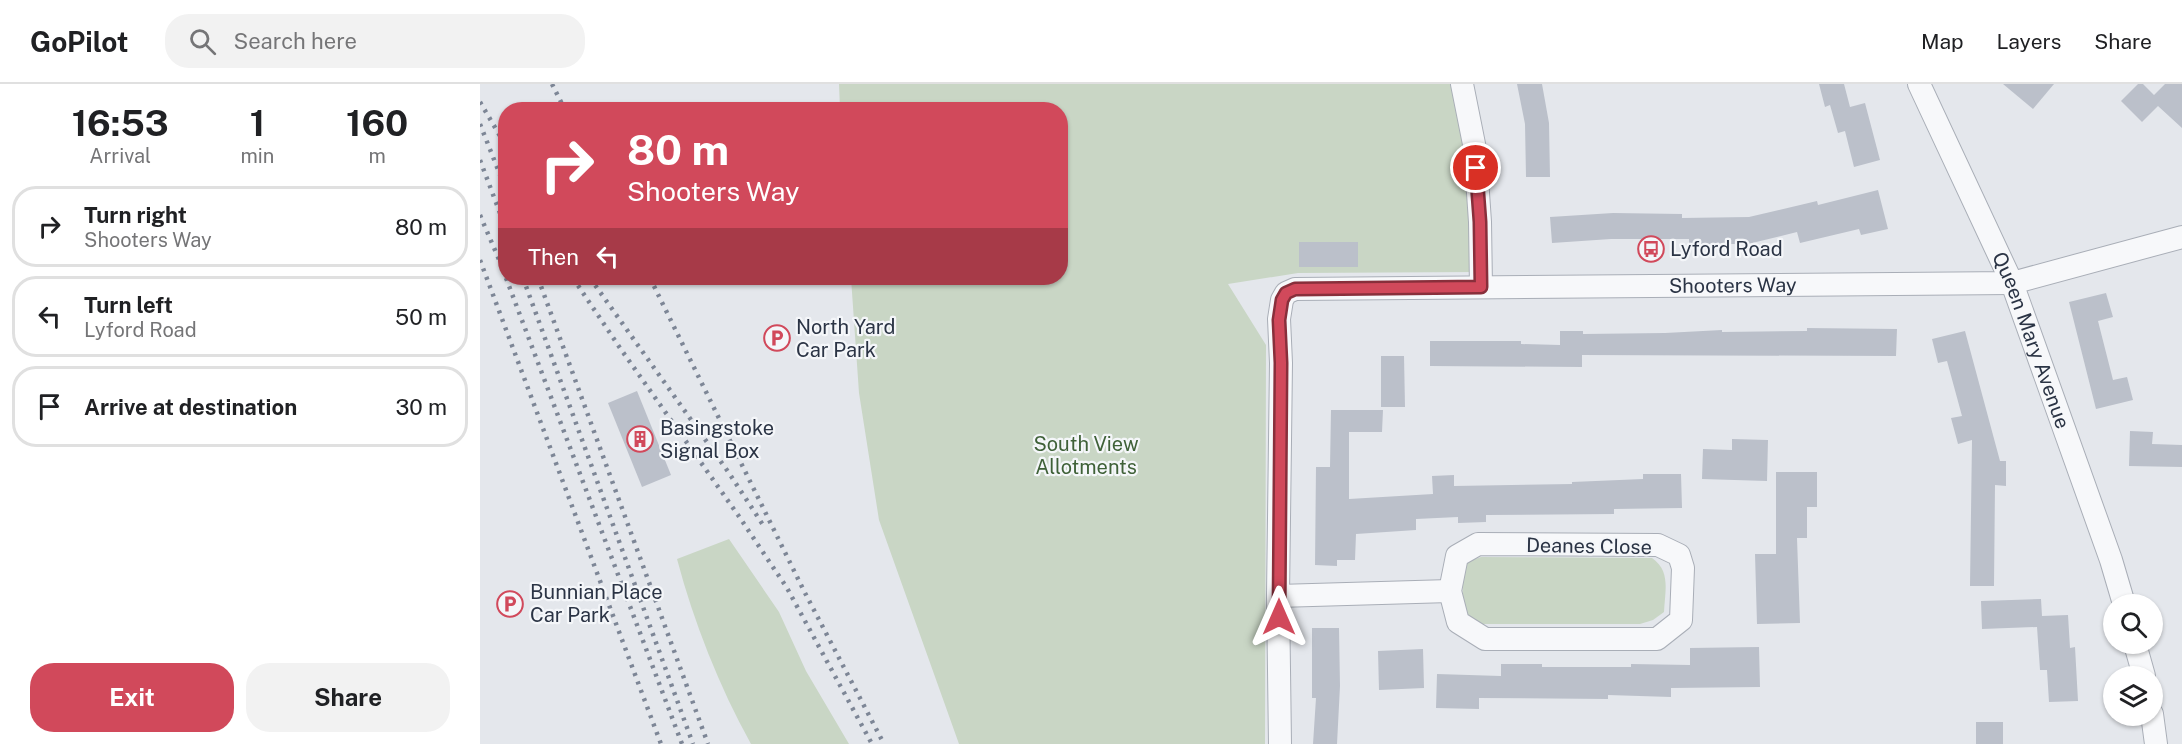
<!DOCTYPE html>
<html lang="en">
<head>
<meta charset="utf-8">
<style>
	body { margin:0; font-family:"Public Sans",sans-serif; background:#f2f2f2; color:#202124; height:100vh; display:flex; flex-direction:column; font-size:22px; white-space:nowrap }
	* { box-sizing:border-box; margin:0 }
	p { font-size:20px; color:#757577 }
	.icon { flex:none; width:33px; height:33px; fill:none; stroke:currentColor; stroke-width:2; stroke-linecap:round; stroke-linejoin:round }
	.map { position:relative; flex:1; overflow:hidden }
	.panel { display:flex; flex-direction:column; background:#fff; width:480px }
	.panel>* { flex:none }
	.top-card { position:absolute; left:18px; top:18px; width:570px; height:183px; border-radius:24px; box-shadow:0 2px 4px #0004; background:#d1495b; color:#fff; overflow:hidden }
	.tools { position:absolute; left:1623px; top:510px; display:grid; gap:12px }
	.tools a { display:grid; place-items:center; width:60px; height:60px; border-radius:50%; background:#fff; box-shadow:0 2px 4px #0004; font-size:30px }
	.pin { position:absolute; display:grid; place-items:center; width:51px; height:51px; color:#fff; margin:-26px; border:3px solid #fff; border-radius:50%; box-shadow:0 2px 6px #0007 }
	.me { position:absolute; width:66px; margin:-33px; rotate:0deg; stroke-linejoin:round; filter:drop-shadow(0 0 4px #0008) }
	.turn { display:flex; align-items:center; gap:21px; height:126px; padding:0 30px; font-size:27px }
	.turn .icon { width:78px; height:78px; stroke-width:2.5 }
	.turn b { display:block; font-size:42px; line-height:51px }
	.then { display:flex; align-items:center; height:57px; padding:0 30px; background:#0003; gap:12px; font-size:22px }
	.eta { display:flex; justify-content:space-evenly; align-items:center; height:102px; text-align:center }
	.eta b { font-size:36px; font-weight:700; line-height:42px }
	.action { display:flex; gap:12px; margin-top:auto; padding:12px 30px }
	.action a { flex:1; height:69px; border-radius:24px; background:#d1495b; color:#fff; font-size:24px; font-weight:700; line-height:69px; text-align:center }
	.action a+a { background:#f2f2f2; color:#202124 }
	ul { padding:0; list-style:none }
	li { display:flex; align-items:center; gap:18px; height:81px; margin:0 12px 9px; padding:0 18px; border:3px solid #e0e0e0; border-radius:24px }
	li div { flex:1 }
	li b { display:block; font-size:22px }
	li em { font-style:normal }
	header { display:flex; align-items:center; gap:36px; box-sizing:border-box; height:84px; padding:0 30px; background:#fff; border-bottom:2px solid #e0e0e0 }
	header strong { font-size:28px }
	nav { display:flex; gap:33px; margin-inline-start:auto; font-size:21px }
	.search { width:420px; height:54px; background:#f2f2f2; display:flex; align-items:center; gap:15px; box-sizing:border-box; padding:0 21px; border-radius:24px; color:#757577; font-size:22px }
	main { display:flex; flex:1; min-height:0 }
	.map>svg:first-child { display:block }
	.green { fill:#c9d6c5 }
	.building { fill:#bbc0ca }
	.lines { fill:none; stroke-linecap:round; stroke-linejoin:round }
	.street-casing { stroke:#a9aeb7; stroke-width:24 }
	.street { stroke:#f7f8fa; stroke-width:22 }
	.rail { stroke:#7d8696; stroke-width:4.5; stroke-dasharray:3 6; stroke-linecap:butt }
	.route-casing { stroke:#882f3b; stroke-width:15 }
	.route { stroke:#d1495b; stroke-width:10 }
	.labels { text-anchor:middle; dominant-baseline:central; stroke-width:4.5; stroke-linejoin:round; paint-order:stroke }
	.poi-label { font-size:20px; fill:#2b3445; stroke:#f4f6f9; text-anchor:start }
	.street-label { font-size:20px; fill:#2b3445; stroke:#f4f6f9 }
	.park-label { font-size:20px; fill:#3f6138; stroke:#f4f6f9 }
</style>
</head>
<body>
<header>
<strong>GoPilot</strong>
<div class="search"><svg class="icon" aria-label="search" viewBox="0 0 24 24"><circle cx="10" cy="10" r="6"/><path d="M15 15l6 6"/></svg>Search here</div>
<nav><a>Map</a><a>Layers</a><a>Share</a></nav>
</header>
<main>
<section class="panel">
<div class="eta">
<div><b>16:53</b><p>Arrival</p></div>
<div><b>1</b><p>min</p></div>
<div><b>160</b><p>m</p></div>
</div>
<ul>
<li><svg class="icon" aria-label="right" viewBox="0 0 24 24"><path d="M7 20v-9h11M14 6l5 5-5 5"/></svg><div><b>Turn right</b><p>Shooters Way</p></div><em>80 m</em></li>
<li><svg class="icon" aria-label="left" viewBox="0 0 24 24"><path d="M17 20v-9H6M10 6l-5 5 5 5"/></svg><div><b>Turn left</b><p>Lyford Road</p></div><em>50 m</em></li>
<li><svg class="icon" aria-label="arrive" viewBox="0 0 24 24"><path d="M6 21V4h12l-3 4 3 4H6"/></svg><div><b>Arrive at destination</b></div><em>30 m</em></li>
</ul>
<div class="action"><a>Exit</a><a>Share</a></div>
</section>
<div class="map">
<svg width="1702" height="660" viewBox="0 0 1702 660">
	<rect width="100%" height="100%" fill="#e4e7ec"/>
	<!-- green -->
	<g class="green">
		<path d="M359 0H973L983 48 999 188 818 189 748 200 786 261 785 660H479L399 436 379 309 371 194H580V26L360 25Z"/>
		<path d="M249 455 299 528 326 587 369 660H271C239 602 214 539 197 475Z"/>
		<path d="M1001 473 1172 474C1191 487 1185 507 1184 528L1173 536 1160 540H999L988 537C982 515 980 499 987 478Z"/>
	</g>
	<!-- building -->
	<g class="building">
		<path d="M1037 0H1062L1069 39 1070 93H1046L1045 40Z"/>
		<path d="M1339 0H1364L1370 23 1385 19 1400 76 1374 83 1365 47 1358 49 1350 21 1345 23Z"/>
		<path d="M1523 0H1574L1553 25Z"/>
		<path d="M1658 0H1663L1674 11 1685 0H1702V44L1678 22 1662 38 1641 17Z"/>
		<path d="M1398 106 1408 145 1381 151 1379 145 1320 159 1317 148 1268 160H1209V155H1131L1072 159 1070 133 1133 129 1202 130V134L1269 133 1337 117 1338 121Z"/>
		<rect x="819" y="158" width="59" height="25"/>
		<path d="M1626 209 1633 233 1618 237 1633 296 1647 293 1653 316 1616 325 1589 218Z"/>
		<path d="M1327 244 1417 245 1416 272 1102 271V283L950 282V257H1041V260L1080 261V247H1103V250L1185 249 1242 246V248L1327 247Z"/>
		<path d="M1485 247 1520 377H1526V402L1515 401 1514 502H1490L1492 356 1478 360 1471 334 1482 332 1467 277 1458 279 1452 255Z"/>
		<path d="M901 272H924L925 323H901Z"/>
		<path d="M157 307 191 391 162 403 128 319Z"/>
		<path d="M851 326H903L902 348H869V415L953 410 952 392 974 391V402L1092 400V398L1163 395V390H1201L1202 424 1134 425V430L1006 431V438L978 439V433L936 435V446L876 450 875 476H857V482L835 481 836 383H850Z"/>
		<path d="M1650 347 1673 348 1672 360 1702 361V383L1649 382Z"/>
		<path d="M1252 355 1288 356 1287 397 1222 395 1223 365 1252 366Z"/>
		<path d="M1296 388H1337V423H1327V454H1317L1320 539 1277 540 1275 470H1296Z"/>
		<path d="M1561 515 1562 532 1588 531 1590 564 1595 563 1598 617 1569 618 1567 586H1560L1557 543 1502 545 1501 517Z"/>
		<path d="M832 544H859L860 602 857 660H833L836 614H832Z"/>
		<path d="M1279 563 1280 603 1191 604V613L1128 611V615L999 614V625L956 624 957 590 1021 592V580H1062V583H1151V580L1210 581V564Z"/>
		<path d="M943 565 944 604 899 606 898 567Z"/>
		<rect x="1496" y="638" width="27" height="22"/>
	</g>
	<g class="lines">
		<!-- street casing -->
		<g class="street-casing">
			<g id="street">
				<path d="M982 0 995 65 1000 138 1001 203"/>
				<path id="s1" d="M1439 0 1532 199 1631 476 1644 520"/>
				<path d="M998 460 1178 461 1199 471 1203 484 1201 536 1177 555H1005L978 538 970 507 977 472Z"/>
				<path d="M798 512 970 507"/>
				<path d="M1655 560 1664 592"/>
				<path d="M1672 630 1676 660"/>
				<path id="s2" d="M800 660 798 512 801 279 799 235 802 216 806 209 815 205 1532 199 1702 153"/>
			</g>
		</g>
		<!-- street -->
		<use href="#street" class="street"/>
		<!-- rail -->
		<g class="rail">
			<path d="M72 0 85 26"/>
			<path d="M0 18 26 62"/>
			<path d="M0 40 26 106"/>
			<path d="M0 76 26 145"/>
			<path d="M0 131 26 192"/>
			<path d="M0 176 181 660"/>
			<path d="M26 194 202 660"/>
			<path d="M43 194 213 660"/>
			<path d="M58 194 228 660"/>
			<path d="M93 194 140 264 258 431 307 504 392 660"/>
			<path d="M110 194 249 389 285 444"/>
			<path d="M170 194 324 507 404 660"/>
		</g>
	</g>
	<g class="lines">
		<!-- route casing -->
		<g class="route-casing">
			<path id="route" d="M799 533 801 279 799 236 802 216 806 209 815 205 1001 203 1000 138 996 84"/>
		</g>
		<!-- route -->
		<use href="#route" class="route"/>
	</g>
	<!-- icons -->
	<defs>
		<g id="bus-ring" transform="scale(1.35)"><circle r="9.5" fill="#f4f6f9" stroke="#d1495b" stroke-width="1.5"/><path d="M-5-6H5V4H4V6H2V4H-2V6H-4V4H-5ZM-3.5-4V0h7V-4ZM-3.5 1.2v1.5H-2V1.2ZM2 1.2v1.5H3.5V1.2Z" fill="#d1495b"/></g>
		<g id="parking-ring" transform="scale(1.35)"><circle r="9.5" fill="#f4f6f9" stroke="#d1495b" stroke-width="1.5"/><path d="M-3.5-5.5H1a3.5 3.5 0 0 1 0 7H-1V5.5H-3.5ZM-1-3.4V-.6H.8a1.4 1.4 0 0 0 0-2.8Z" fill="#d1495b"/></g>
		<g id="building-ring" transform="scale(1.35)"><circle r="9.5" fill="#f4f6f9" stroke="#d1495b" stroke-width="1.5"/><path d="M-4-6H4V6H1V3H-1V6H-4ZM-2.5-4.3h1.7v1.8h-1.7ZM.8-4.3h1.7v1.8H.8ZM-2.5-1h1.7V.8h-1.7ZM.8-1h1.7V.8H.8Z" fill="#d1495b"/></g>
	</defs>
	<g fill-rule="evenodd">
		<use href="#bus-ring" x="1171" y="165"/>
		<use href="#parking-ring" x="297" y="254"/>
		<use href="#building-ring" x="160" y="355"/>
		<use href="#parking-ring" x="30" y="520"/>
	</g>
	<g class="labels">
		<!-- poi labels -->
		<g class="poi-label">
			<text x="1190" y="165">Lyford Road</text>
			<text x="316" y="243">North Yard<tspan x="316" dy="23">Car Park</tspan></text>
			<text x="180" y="344">Basingstoke<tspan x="180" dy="23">Signal Box</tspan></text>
			<text x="50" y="508">Bunnian Place<tspan x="50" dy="23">Car Park</tspan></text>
		</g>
		<!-- street labels -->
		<g class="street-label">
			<text stroke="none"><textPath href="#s2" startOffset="900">Shooters Way</textPath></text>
			<text stroke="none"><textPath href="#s1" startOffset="280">Queen Mary Avenue</textPath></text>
			<text transform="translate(1109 462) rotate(1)">Deanes Close</text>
		</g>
		<!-- park labels -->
		<g class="park-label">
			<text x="606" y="360">South View<tspan x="606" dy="23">Allotments</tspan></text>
		</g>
	</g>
</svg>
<div class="tools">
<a><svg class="icon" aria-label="search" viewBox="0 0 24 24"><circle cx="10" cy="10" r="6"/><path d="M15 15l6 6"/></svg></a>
<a><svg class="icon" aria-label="layers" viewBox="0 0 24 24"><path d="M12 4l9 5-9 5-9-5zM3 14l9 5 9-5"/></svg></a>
</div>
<div class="pin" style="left:996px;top:84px;background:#d93025"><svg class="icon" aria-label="arrive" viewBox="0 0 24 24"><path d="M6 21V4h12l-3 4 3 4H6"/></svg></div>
<svg class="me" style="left:799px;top:533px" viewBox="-20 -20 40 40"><path d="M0-17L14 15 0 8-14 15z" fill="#d1495b" stroke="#fff" stroke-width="4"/></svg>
<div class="top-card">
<div class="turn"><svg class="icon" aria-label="right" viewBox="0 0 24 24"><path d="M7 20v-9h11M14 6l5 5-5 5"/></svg><div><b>80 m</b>Shooters Way</div></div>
<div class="then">Then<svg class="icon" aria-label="left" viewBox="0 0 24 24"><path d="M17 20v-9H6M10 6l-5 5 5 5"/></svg></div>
</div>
</div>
</main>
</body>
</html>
